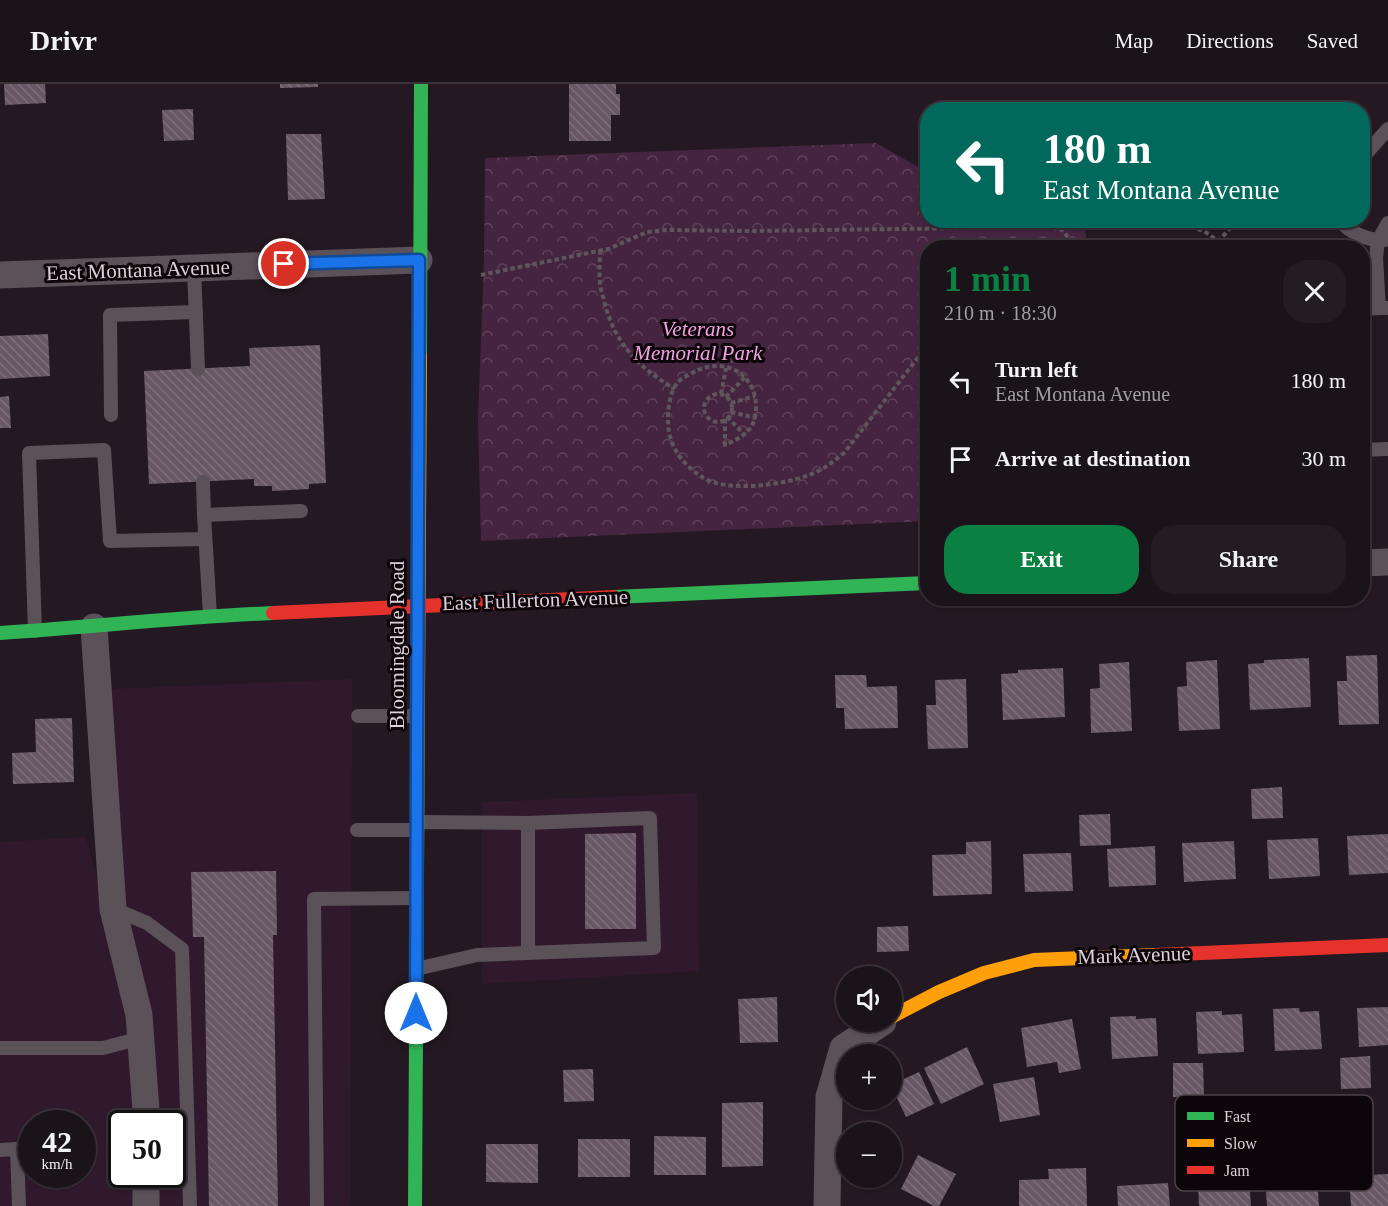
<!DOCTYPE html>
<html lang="en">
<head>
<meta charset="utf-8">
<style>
	body { margin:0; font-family:"Times New Roman",serif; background:#241c23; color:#f1f3f6; height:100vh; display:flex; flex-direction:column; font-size:22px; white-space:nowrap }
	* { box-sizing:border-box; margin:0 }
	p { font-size:20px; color:#a09ea2 }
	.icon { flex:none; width:33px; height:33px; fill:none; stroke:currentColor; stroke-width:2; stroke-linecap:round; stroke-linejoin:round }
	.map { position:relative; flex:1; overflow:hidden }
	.drawer { position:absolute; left:920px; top:156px; width:450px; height:366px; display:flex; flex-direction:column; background:#1b131a; border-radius:24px; box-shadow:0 2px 4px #0004,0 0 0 2px #393239 }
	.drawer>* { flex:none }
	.banner { position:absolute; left:920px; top:18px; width:450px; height:126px; border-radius:24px; box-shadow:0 2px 4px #0004,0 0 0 2px #393239; background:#00695c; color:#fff; overflow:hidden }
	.buttons { position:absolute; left:836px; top:882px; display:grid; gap:12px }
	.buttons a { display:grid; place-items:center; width:66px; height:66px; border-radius:50%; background:#1b131a; box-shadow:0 2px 4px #0004,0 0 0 2px #393239; font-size:30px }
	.speed { position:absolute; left:18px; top:1026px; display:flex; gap:12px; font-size:30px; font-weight:700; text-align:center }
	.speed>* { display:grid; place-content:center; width:78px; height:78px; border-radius:50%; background:#1b131a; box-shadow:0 2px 4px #0004,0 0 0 2px #393239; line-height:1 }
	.speed small { font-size:15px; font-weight:400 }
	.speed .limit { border:3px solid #111; border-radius:9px; background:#fff; color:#111 }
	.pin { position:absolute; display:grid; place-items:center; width:51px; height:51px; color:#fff; margin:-26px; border:3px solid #fff; border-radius:50%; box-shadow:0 2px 6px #0007 }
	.me { position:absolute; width:66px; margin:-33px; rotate:0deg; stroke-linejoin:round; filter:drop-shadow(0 0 4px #0008) }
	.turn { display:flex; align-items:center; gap:21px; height:126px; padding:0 24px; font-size:27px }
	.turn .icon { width:78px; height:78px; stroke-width:2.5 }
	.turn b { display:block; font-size:42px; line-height:51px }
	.round { display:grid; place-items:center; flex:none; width:63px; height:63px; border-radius:24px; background:#241c23 }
	.summary { display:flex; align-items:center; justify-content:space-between; height:102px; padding:0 24px }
	h1 { font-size:36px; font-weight:600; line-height:45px; color:#0b8043 }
	.primary-button { display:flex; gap:12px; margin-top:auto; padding:12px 24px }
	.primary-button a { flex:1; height:69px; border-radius:24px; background:#0b8043; color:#fff; font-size:24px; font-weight:600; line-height:69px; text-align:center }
	.primary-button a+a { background:#241c23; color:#f1f3f6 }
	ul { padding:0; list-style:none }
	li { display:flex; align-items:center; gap:18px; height:78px; padding:0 24px }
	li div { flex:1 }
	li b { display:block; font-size:22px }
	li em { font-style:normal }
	header { display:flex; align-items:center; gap:36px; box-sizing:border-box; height:84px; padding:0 30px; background:#1b131a; border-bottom:2px solid #393239 }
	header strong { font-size:28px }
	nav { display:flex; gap:33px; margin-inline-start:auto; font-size:21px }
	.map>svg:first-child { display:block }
	.built { fill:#30192c; fill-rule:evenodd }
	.forest { fill:url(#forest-crowns) }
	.building { fill:url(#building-back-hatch) }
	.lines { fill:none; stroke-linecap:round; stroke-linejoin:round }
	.path { stroke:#5e565c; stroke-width:4; stroke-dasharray:4.5 3; stroke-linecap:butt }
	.lane { stroke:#5b5159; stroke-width:14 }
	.street { stroke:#5b5159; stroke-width:27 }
	.fast { stroke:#30b455; stroke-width:14 }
	.slow { stroke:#ff9f0a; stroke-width:14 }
	.jam { stroke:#e5322d; stroke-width:14 }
	.route-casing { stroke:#114b97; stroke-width:15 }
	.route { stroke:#1a73e8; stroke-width:10 }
	.labels { text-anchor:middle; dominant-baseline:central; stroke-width:6; stroke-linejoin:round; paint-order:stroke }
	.street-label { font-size:21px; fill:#ded0da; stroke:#0c050a }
	.park-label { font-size:21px; font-style:italic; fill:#f3a3e2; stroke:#0c050a }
	.key { fill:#0c050a; stroke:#4b4248; stroke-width:1.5 }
	.key-label { font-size:16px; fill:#ded0da }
</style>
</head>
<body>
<header>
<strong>Drivr</strong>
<nav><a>Map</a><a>Directions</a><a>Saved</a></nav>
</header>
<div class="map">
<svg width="1388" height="1122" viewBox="0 0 1388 1122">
	<defs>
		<pattern id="forest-crowns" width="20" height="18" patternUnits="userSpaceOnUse" patternTransform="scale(1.5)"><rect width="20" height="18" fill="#45243f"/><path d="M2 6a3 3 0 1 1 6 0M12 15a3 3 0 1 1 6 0" fill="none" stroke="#5f435a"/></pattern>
		<pattern id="building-back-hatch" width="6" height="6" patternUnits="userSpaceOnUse" patternTransform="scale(1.5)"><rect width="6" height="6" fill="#685865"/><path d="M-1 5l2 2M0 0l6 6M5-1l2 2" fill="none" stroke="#7d6f7a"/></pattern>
	</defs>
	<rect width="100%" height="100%" fill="#241922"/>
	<!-- built -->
	<g class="built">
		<path d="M352 595 350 1122H0V758L86 753 123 891 111 605ZM32 1040H82V1090H32ZM122 1040H172V1090H122Z"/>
		<path d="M697 709 699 887 482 900V718Z"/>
	</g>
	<!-- forest -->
	<path class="forest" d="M876 59 927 88V136L1078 137 1083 138 1088 163 927 164V437L481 457 478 335 484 177 485 74Z"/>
	<!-- building -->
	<g class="building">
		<path d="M4 0H45L46 19 5 21Z"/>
		<path d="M280 0H318V3L280 4Z"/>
		<path d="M569 0H616V10H620V31H611V57H569Z"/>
		<path d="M193 25 194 56 164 57 162 26Z"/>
		<path d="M286 50H321L325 115 288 116Z"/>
		<path d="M48 250 50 292 0 295V252Z"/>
		<path d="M320 261 326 399 309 400V405L272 407V402H254V395L149 400 144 287 250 282 249 264Z"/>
		<path d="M9 312 11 344H0V313Z"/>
		<path d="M1377 571 1379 640 1339 641 1337 597H1347L1346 572Z"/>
		<path d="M1309 574 1311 623 1250 626 1248 580 1264 579V576Z"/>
		<path d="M1217 576 1220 645 1179 647 1177 603 1187 602 1186 578Z"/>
		<path d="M1129 578 1132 647 1091 649 1090 605 1100 604 1099 580Z"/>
		<path d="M1063 584 1065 633 1003 636 1001 590 1018 589V586Z"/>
		<path d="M835 591H866L867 603 897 602 898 644 845 645 844 624H836Z"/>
		<path d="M966 595 968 664 928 665 926 621H936L935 596Z"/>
		<path d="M72 634 74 698 13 700 12 669 36 668 35 635Z"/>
		<path d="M1282 703 1283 734 1252 735 1251 705Z"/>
		<path d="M1110 730 1111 761 1080 762 1079 731Z"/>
		<path d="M636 749V845H585V750Z"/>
		<path d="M1388 750V789L1349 791 1347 752Z"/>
		<path d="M1318 754 1320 792 1269 795 1267 756Z"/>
		<path d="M991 757 992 810 933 812 932 771 966 770V758Z"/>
		<path d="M1234 757 1236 795 1184 798 1182 759Z"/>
		<path d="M1155 762 1156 801 1109 803 1107 765Z"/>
		<path d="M1071 769 1073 807 1025 808 1023 770Z"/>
		<path d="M276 787 277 851H273L278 1122H209L204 853H193L191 788Z"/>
		<path d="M908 842 909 867 877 868V843Z"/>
		<path d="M777 913 778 958 740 959 738 915Z"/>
		<path d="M1388 923V961L1359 963 1357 924Z"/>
		<path d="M1299 924 1300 928 1319 927 1322 965 1275 967 1273 925Z"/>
		<path d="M1222 927V931L1242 930 1244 968 1198 970 1196 928Z"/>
		<path d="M1136 932V935L1156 934 1158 972 1112 975 1110 933Z"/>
		<path d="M1072 935 1081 985 1059 989 1057 978 1027 983 1021 944Z"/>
		<path d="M967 963 984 1000 941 1020 924 984Z"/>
		<path d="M1370 972 1371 1004 1341 1005 1340 974Z"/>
		<path d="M1173 979H1203L1204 1012 1173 1013Z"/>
		<path d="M593 985 594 1017 564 1018 563 986Z"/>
		<path d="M919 988 934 1020 906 1033 891 1001Z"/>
		<path d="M1034 993 1040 1031 1000 1038 993 1000Z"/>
		<path d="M763 1018V1082L722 1083V1019Z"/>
		<path d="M654 1052 706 1053V1091H654Z"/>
		<rect x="578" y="1055" width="52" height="38"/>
		<path d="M486 1060H538V1099L486 1098Z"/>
		<path d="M918 1071 956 1090 939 1122H934L901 1105Z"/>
		<path d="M1086 1084 1087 1122H1019V1096L1049 1095 1048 1085Z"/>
		<path d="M1388 1090V1122H1351L1349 1092Z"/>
		<path d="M1317 1092 1319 1122H1267L1265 1094Z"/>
		<path d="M1249 1096 1251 1122H1199L1198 1098Z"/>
		<path d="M1168 1099 1170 1122H1118L1117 1102Z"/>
	</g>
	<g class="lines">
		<!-- path -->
		<g class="path">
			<path d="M1168 141C1189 142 1211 144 1221 164"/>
			<path d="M1218 158 1237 136"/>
			<path d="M1069 164 1074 159"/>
			<path d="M600 166C600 177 599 188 600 199 600 205 603 211 604 217 615 260 638 283 675 305"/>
			<path d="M481 191 608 165 647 148 667 146 751 147 1049 143 1062 146 1077 164"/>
			<path d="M721 310 726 284"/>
			<circle cx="718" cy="324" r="14"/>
			<path d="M726 313 745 293"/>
			<path d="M731 319 755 312"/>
			<path d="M731 328 756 334"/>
			<path d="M727 333 745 351"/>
			<path d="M725 335V361C742 353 755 347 756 326 758 293 729 273 698 286 692 289 683 293 678 298 671 306 668 322 668 333 667 359 680 379 702 393 726 409 784 401 809 391 823 386 833 378 844 369L927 262"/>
		</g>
		<!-- lane -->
		<g class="lane">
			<path d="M1362 74 1388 45"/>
			<path d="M1339 136C1350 149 1368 157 1385 156"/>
			<path d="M1388 139 1378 157 1376 174 1379 224H1388"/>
			<path d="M194 184 198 285"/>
			<path d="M1362 225 1379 224"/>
			<path d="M111 331 110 231 196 228"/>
			<path d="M1362 366 1388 365"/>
			<path d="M203 398 204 431"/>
			<path d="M210 532 204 431 301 427"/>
			<path d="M35 547 29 369 104 366 110 457 205 455"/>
			<path d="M358 632H418"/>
			<path d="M528 739V868"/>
			<path d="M357 746H417"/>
			<path d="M114 825 147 839 182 865 190 1122"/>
			<path d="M416 885 477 871 654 864 650 734 528 739 417 738"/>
			<path d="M0 964H103L141 954"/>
			<path d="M0 1066 17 1065 19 1122"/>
			<path d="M317 1122 314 815 417 814"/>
		</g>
		<!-- street -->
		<g class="street">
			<path d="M0 191 419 176"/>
			<path d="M1362 479 1388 478"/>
			<path d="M94 543 113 825 139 931 147 1040"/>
			<path d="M146 1122V1090"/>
			<path d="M827 1122 829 1013 843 964 883 938"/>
		</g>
		<!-- fast -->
		<g class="fast">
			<path d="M420 271 421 0"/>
			<path d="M614 513 927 499"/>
			<path d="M0 549C91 543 182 533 273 529"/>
			<path d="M415 1122 417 784"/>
		</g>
		<!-- slow -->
		<g class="slow">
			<path d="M417 784 420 271"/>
			<path d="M891 933 939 908 984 889 1034 876 1156 871"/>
		</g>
		<!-- jam -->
		<g class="jam">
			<path d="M273 529 614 513"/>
			<path d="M1156 871 1388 861"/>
		</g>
	</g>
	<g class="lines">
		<!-- route casing -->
		<g class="route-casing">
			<path id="route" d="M284 180 419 176 416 929"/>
		</g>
		<!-- route -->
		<use href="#route" class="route"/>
	</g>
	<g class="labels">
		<!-- street labels -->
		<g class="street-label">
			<text transform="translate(138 186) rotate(-2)">East Montana Avenue</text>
			<text transform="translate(535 516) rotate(-2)">East Fullerton Avenue</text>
			<text transform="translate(397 561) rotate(-90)">Bloomingdale Road</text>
			<text transform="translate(1134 871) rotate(-2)">Mark Avenue</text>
		</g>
		<!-- park labels -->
		<g class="park-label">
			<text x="698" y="245">Veterans<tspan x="698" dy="24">Memorial Park</tspan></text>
		</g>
	</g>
	<!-- legend -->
	<rect x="1175" y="1011" width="198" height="96" rx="9" class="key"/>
	<rect x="1187" y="1028" width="27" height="8" fill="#30b455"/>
	<rect x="1187" y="1055" width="27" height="8" fill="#ff9f0a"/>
	<rect x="1187" y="1082" width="27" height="8" fill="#e5322d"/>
	<g class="key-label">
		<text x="1224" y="1038">Fast</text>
		<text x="1224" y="1065">Slow</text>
		<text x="1224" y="1092">Jam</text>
	</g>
</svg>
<div class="buttons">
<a><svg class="icon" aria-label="sound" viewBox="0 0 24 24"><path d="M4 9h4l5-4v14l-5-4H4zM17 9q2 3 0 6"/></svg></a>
<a>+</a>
<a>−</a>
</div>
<div class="speed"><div>42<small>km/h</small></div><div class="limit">50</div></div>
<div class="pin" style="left:284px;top:180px;background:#d93025"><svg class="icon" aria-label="arrive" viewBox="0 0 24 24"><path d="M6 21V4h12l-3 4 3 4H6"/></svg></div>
<svg class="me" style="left:416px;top:929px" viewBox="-20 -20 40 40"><circle r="19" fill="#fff"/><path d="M0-13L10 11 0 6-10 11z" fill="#1a73e8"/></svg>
<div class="banner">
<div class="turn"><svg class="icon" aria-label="left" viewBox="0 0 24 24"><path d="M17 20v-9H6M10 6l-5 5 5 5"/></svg><div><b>180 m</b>East Montana Avenue</div></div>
</div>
<section class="drawer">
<div class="summary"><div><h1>1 min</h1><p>210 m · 18:30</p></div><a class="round"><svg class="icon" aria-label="close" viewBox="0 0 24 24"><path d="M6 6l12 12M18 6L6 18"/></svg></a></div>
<ul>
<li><svg class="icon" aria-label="left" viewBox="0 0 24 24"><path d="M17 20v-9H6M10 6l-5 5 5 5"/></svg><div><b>Turn left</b><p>East Montana Avenue</p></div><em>180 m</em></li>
<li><svg class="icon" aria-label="arrive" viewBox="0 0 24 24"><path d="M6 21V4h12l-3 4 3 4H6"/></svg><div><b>Arrive at destination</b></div><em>30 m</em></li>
</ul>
<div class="primary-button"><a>Exit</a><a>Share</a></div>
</section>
</div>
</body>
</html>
